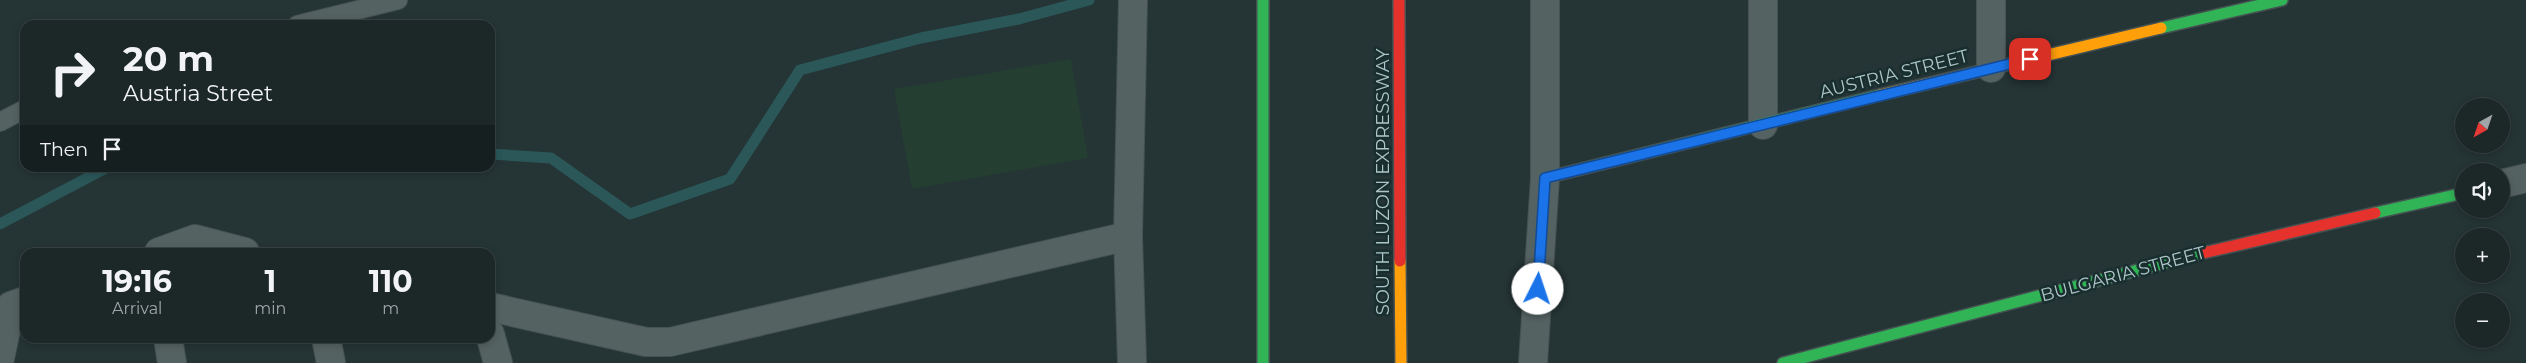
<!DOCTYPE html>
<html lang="en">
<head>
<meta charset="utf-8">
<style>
	body { margin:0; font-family:Montserrat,sans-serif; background:#252f30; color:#f1f3f6; height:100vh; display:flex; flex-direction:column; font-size:19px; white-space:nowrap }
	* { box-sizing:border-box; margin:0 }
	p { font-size:16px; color:#a0a5a8 }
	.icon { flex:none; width:28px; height:28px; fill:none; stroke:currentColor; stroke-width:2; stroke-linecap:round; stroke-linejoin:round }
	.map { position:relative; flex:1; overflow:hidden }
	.details { position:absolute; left:20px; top:248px; width:475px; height:95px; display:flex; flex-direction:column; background:#1c2728; border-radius:15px; box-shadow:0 2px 8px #0003,0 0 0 1px #3a4445 }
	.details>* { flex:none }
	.hud { position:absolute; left:20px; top:20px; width:475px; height:152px; border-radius:15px; box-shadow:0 2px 8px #0003,0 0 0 1px #3a4445; background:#1c2728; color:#f1f3f6; overflow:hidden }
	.needle { width:32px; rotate:220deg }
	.fabs { position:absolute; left:2455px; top:98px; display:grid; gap:10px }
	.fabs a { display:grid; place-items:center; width:55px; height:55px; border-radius:50%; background:#1c2728; box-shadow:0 2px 8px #0003,0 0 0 1px #3a4445; font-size:25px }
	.pin { position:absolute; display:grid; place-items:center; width:42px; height:42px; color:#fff; margin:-21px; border-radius:10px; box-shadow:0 2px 8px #0006 }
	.me { position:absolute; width:55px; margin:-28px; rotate:4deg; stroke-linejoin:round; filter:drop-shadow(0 0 4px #0008) }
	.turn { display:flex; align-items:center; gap:18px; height:105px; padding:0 20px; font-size:22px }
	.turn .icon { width:65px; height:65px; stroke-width:2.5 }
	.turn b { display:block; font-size:35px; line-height:42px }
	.then { display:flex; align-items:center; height:48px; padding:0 20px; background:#0003; gap:10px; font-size:19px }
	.eta { display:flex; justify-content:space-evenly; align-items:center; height:85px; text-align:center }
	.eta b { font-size:30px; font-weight:700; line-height:35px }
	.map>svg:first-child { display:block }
	.green { fill:#243e32 }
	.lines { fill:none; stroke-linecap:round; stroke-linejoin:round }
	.stream { stroke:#2b5759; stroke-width:11 }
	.lane-casing { stroke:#455152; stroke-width:20 }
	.street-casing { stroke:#455152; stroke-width:30 }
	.fast-casing { stroke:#455152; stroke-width:14 }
	.slow-casing { stroke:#455152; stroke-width:14 }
	.jam-casing { stroke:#455152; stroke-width:14 }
	.lane { stroke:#556262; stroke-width:18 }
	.street { stroke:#556262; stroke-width:28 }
	.fast { stroke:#30b455; stroke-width:11 }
	.slow { stroke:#ff9f0a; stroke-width:11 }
	.jam { stroke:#e5322d; stroke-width:11 }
	.route-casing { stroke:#114b97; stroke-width:12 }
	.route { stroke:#1a73e8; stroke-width:9 }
	.labels { text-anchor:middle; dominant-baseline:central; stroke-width:5; stroke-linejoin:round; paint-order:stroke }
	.street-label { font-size:18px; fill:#adc5c7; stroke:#182e2f }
</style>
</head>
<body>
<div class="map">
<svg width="2526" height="363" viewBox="0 0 2526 363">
	<rect width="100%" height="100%" fill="#253435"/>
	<!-- green -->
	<path class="green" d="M1071 59 1088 158 912 189 894 89Z"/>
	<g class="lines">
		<!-- stream -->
		<g class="stream">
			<path d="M490 154 551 158 630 214 730 179 800 70 921 38 1019 19 1089 0"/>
			<path d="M0 224 106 168"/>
		</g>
		<!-- lane casing -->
		<g class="lane-casing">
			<g id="lane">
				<path d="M297 25 398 0"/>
				<path d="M0 122 25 109"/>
			</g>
		</g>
		<!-- street casing -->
		<g class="street-casing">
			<g id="street">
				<path d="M1991 0V68"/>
				<path d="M1763 125V0"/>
				<path d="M2501 184 2526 178"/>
				<path d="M159 252 195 239 245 252"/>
				<path d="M490 307 646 342H670L1128 236"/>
				<path d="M490 334 498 363"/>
				<path d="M168 338 172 363"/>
				<path d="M326 338 331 363"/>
				<path d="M0 358 11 306 25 301"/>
				<path d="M1132 363 1128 236 1133 0"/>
				<path d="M1533 363 1545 178V0"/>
			</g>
		</g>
		<!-- fast casing -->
		<g class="fast-casing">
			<g id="fast">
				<path d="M1263 0V363"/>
				<path d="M2161 28 2282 0"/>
				<path d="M1545 178 1880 95"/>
				<path d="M2375 213 2464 193"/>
				<path d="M1783 363 2203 253"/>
			</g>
		</g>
		<!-- slow casing -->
		<g class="slow-casing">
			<g id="slow">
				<path d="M1880 95 2161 28"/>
				<path d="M1400 261 1401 363"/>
			</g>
		</g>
		<!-- jam casing -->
		<g class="jam-casing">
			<g id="jam">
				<path d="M1399 0 1400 261"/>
				<path d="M2203 253 2375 213"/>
			</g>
		</g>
		<!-- lane -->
		<use href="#lane" class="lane"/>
		<!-- street -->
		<use href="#street" class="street"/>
		<!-- fast -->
		<use href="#fast" class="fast"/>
		<!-- slow -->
		<use href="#slow" class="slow"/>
		<!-- jam -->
		<use href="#jam" class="jam"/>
	</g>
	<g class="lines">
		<!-- route casing -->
		<g class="route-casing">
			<path id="route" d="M1538 289 1545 178 2030 59"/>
		</g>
		<!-- route -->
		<use href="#route" class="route"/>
	</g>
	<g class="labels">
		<!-- street labels -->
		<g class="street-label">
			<text transform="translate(1894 74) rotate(-14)">AUSTRIA STREET</text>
			<text transform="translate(1383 182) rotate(-90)">SOUTH LUZON EXPRESSWAY</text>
			<text transform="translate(2123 274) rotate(-15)">BULGARIA STREET</text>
		</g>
	</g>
</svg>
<div class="fabs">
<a><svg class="needle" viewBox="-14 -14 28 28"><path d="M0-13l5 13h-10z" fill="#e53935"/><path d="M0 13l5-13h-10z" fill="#a0a5a8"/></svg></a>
<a><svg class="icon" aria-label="sound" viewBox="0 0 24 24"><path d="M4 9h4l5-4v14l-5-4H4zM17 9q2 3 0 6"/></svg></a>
<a>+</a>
<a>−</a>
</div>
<div class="pin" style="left:2030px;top:59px;background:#d93025"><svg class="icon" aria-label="arrive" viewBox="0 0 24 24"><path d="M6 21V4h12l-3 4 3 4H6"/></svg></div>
<svg class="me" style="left:1538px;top:289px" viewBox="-20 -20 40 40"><circle r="19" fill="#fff"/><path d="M0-13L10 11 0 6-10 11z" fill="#1a73e8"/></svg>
<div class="hud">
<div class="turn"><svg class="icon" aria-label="right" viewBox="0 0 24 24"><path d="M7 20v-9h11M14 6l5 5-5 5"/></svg><div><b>20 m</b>Austria Street</div></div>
<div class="then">Then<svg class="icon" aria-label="arrive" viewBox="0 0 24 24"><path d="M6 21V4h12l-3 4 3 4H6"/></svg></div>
</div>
<section class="details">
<div class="eta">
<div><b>19:16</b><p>Arrival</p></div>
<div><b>1</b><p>min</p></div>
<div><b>110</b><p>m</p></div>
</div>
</section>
</div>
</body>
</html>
